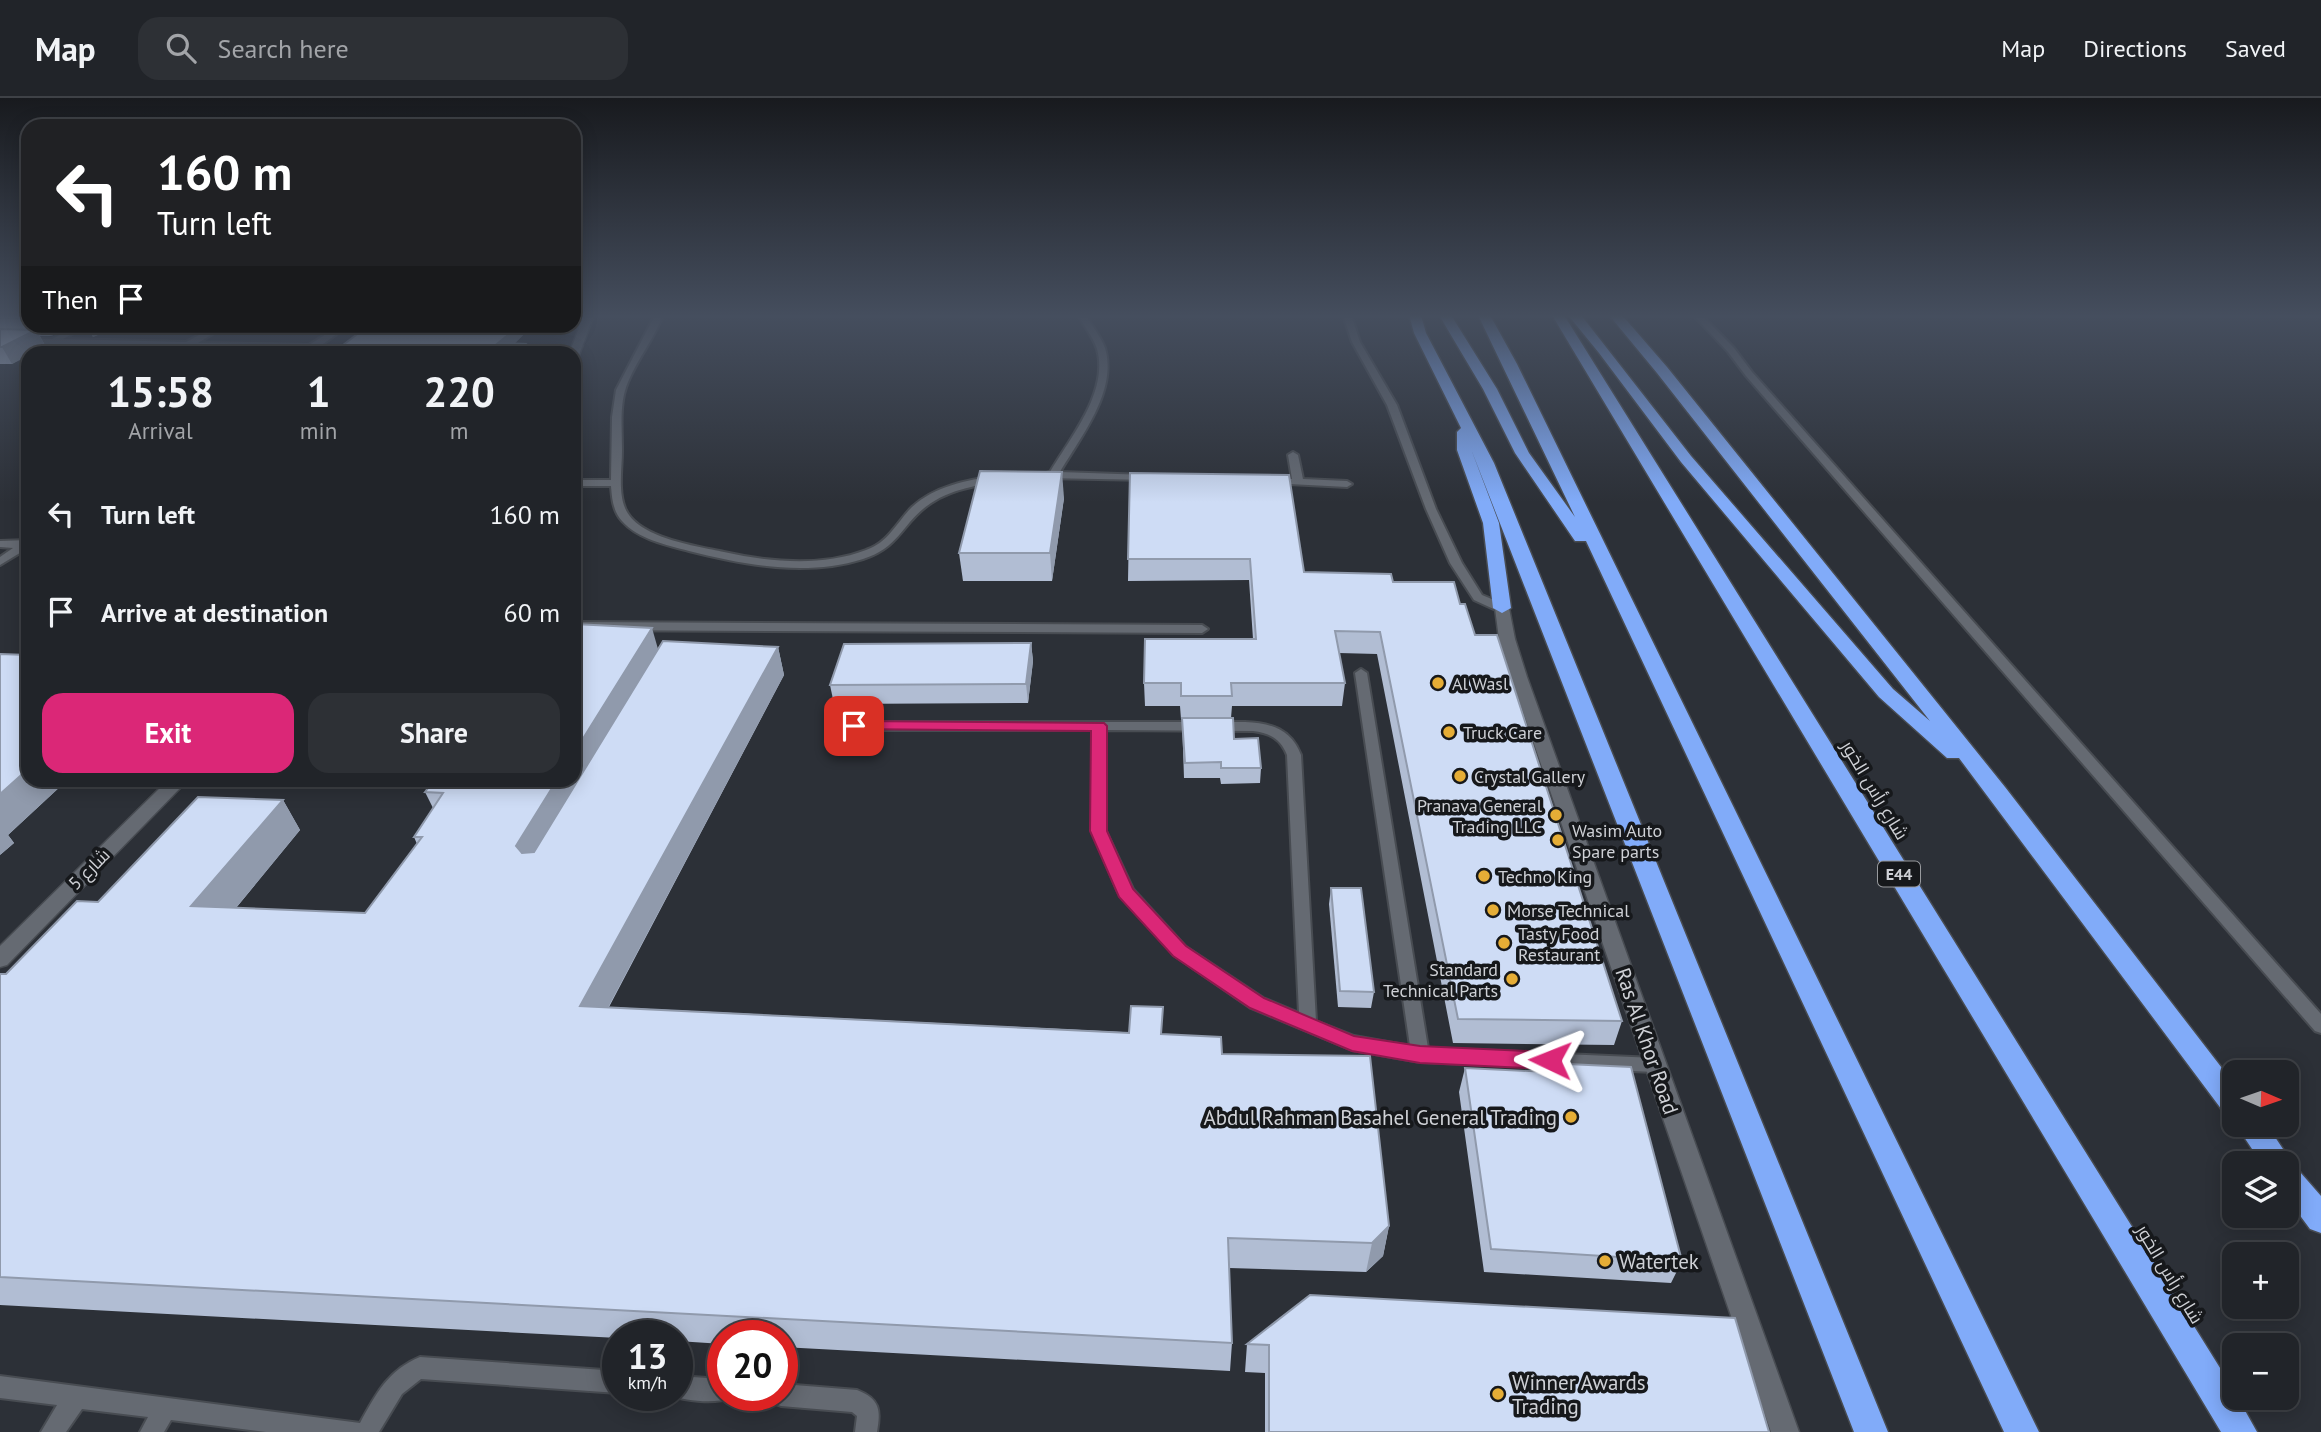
<!DOCTYPE html>
<html lang="en">
<head>
<meta charset="utf-8">
<style>
	body { margin:0; font-family:"PT Sans",Cairo,sans-serif; background:#2d3035; color:#f1f3f6; height:100vh; display:flex; flex-direction:column; font-size:26px; white-space:nowrap }
	* { box-sizing:border-box; margin:0 }
	p { font-size:23px; color:#a2a4a8 }
	.icon { flex:none; width:38px; height:38px; fill:none; stroke:currentColor; stroke-width:2; stroke-linecap:round; stroke-linejoin:round }
	.map { position:relative; flex:1; overflow:hidden }
	.details { position:absolute; left:21px; top:248px; width:560px; height:441px; display:flex; flex-direction:column; background:#212429; border-radius:21px; box-shadow:0 4px 18px #0003,0 0 0 2px #3e4146 }
	.details>* { flex:none }
	.banner { position:absolute; left:21px; top:21px; width:560px; height:214px; border-radius:21px; box-shadow:0 4px 18px #0003,0 0 0 2px #3e4146; background:#202124; color:#fff; overflow:hidden }
	.needle { width:46px; rotate:92deg }
	.buttons { position:absolute; left:2222px; top:962px; display:grid; gap:14px }
	.buttons a { display:grid; place-items:center; width:77px; height:77px; border-radius:14px; background:#212429; box-shadow:0 4px 18px #0003,0 0 0 2px #3e4146; font-size:35px }
	.speed { position:absolute; left:602px; top:1222px; display:flex; gap:14px; font-size:35px; font-weight:700; text-align:center }
	.speed>* { display:grid; place-content:center; width:91px; height:91px; border-radius:50%; background:#212429; box-shadow:0 4px 18px #0003,0 0 0 2px #3e4146; line-height:1 }
	.speed small { font-size:18px; font-weight:400 }
	.speed .limit { border:10px solid #d22; background:#fff; color:#111 }
	.pin { position:absolute; display:grid; place-items:center; width:60px; height:60px; color:#fff; margin:-30px; border-radius:14px; box-shadow:0 4px 10px #0006 }
	.me { position:absolute; width:77px; margin:-38px; rotate:272deg; stroke-linejoin:round; filter:drop-shadow(0 0 5px #0008) }
	.turn { display:flex; align-items:center; gap:24px; height:147px; padding:0 21px; font-size:32px }
	.turn .icon { width:91px; height:91px; stroke-width:2.5 }
	.turn b { display:block; font-size:49px; line-height:60px }
	.then { display:flex; align-items:center; height:66px; padding:0 21px; background:#0003; gap:14px; font-size:26px }
	.eta { display:flex; justify-content:space-evenly; align-items:center; height:119px; text-align:center }
	.eta b { font-size:42px; font-weight:600; line-height:49px }
	.cta { display:flex; gap:14px; margin-top:auto; padding:14px 21px }
	.cta a { flex:1; height:80px; border-radius:21px; background:#db2777; color:#fff; font-size:28px; font-weight:600; line-height:80px; text-align:center }
	.cta a+a { background:#2d3035; color:#f1f3f6 }
	ul { padding:0; list-style:none }
	li { display:flex; align-items:center; gap:21px; height:98px; padding:0 21px }
	li div { flex:1 }
	li b { display:block; font-size:26px }
	li em { font-style:normal }
	header { display:flex; align-items:center; gap:42px; box-sizing:border-box; height:98px; padding:0 35px; background:#212429; border-bottom:2px solid #3e4146 }
	header strong { font-size:33px }
	nav { display:flex; gap:38px; margin-inline-start:auto; font-size:24px }
	.search { width:490px; height:63px; background:#2d3035; display:flex; align-items:center; gap:18px; box-sizing:border-box; padding:0 24px; border-radius:21px; color:#a2a4a8; font-size:26px }
	.map>svg:first-child { display:block }
	.lines { fill:none; stroke-linecap:round; stroke-linejoin:round }
	.service-casing { stroke:#484c52; stroke-width:4 }
	.tertiary-casing { stroke:#484c52; stroke-width:3 }
	.motorway-casing { stroke:#484c52; stroke-width:3 }
	.service { fill:#656a72; fill-rule:evenodd }
	.tertiary { fill:#656a72; fill-rule:evenodd }
	.motorway { fill:#81abf9; fill-rule:evenodd }
	.wall { fill:#b1bdd3 }
	.shaded-wall { fill:#909aac }
	.building { fill:#cedcf5; stroke:#909aac; stroke-width:2 }
	.route { fill:#db2777; stroke:#8e194d; stroke-width:2 }
	.poi-dot { fill:#e5ad36; stroke:#16181b; stroke-width:2.5 }
	.labels { text-anchor:middle; dominant-baseline:central; stroke-width:7; stroke-linejoin:round; paint-order:stroke }
	.shield { fill:#16181b; stroke:#989a9e; stroke-width:2 }
	.shield-label { font-size:16px; font-weight:bold; fill:#cfd1d6 }
	.poi-label { font-size:18px; fill:#cfd1d6; stroke:#16181b; text-anchor:start }
	.street-label { font-size:18px; fill:#cfd1d6; stroke:#16181b }
	.near-street-label { font-size:21px; fill:#cfd1d6; stroke:#16181b }
	.near-poi-label { font-size:21px; fill:#cfd1d6; stroke:#16181b; text-anchor:start }
</style>
</head>
<body>
<header>
<strong>Map</strong>
<div class="search"><svg class="icon" aria-label="search" viewBox="0 0 24 24"><circle cx="10" cy="10" r="6"/><path d="M15 15l6 6"/></svg>Search here</div>
<nav><a>Map</a><a>Directions</a><a>Saved</a></nav>
</header>
<div class="map">
<svg width="2321" height="1334" viewBox="0 0 2321 1334">
	<rect width="100%" height="100%" fill="#2c3037"/>
	<g class="lines">
		<!-- service casing -->
		<g class="service-casing">
			<g id="service">
				<path d="M655 217H663C654 241 638 260 628 284 619 305 622 329 622 352 622 370 618 393 625 410 637 440 696 448 724 454 769 464 822 469 866 452 888 445 897 424 912 409 935 388 967 382 996 378L1001 381C993 386 981 386 971 389 957 392 943 397 931 405 902 424 901 449 863 461 806 479 745 467 689 453 666 447 638 441 622 423 613 413 612 401 611 388H574V382H611L612 319 616 292Z"/>
				<path d="M1078 217H1086C1092 228 1101 239 1105 250 1118 293 1080 340 1060 374L1147 377 1151 378V382L1044 380 1039 377 1050 374C1070 340 1109 294 1097 251 1093 239 1084 228 1078 217Z"/>
				<path d="M1343 217H1351L1360 244 1397 307 1436 411 1462 465 1482 497 1506 507 1508 510 1506 513H1498L1474 502 1450 465 1426 411 1387 307 1352 244Z"/>
				<path d="M1693 217H1702L1734 250 1752 274 2321 916V935L2315 933 1746 278 1728 254Z"/>
				<path d="M77 228H86L63 241 186 244 216 228H225L198 245 309 247 339 228H348L309 256H302V252L0 245V239L52 241Z"/>
				<path d="M1293 354 1298 357 1303 381 1347 383 1352 386 1347 389 1268 385 1267 383 1272 380 1292 381 1288 357Z"/>
				<path d="M28 442V450L0 467V459L13 450 0 449V443Z"/>
				<path d="M574 524 1202 527 1208 531 1202 535 574 532Z"/>
				<path d="M1361 571 1367 575 1428 950 1655 960 1661 962 1664 967 1661 972 1655 974 1420 964 1352 952 1251 910 1174 857 1118 794 1092 733V632H854L847 628 854 624H1245C1271 625 1291 631 1301 657L1316 923 1354 938 1410 948 1355 575ZM1106 632 1253 633C1270 635 1281 641 1287 657L1299 915 1263 900 1186 849 1133 791 1106 733Z"/>
				<path d="M420 1259 618 1273V1295L421 1281 402 1296 379 1334H266L171 1322 164 1334H140L148 1319 82 1311 66 1334H41L57 1307 0 1300V1278L360 1325C376 1296 388 1272 420 1259Z"/>
				<path d="M677 1278 723 1281V1297H732L731 1300C715 1306 685 1303 669 1297H677Z"/>
				<path d="M782 1286 857 1292C880 1301 881 1312 877 1334H855L857 1318 852 1314 781 1308 773 1305 770 1297H782Z"/>
			</g>
		</g>
		<!-- tertiary casing -->
		<g class="tertiary-casing">
			<g id="tertiary">
				<path d="M584 217H594L579 257 574 260V256H569Z"/>
				<path d="M1502 506 1509 510 1515 541 1527 579 1799 1334H1771L1511 579 1499 541 1495 510Z"/>
				<path d="M168 682H188L7 867 0 869V848Z"/>
			</g>
		</g>
		<!-- motorway casing -->
		<g class="motorway-casing">
			<g id="motorway">
				<path d="M1409 217H1421L1426 235 1494 365 1888 1334H1854L1471 351 1499 425 1511 510 1502 515 1493 510 1483 425 1457 352V334L1461 330 1414 235Z"/>
				<path d="M1439 217H1451L1497 291 1529 355 1575 419 1478 217H1490L1517 266 2039 1334H2004L1586 443H1575L1515 355 1483 291Z"/>
				<path d="M1552 217H1564L2235 1294V1300H2238L2257 1334H2221Z"/>
				<path d="M1568 217H1581L1691 358 1893 591 1930 623 1657 275 1609 217H1622L1667 269 2005 689 2235 987V1020L2225 1016 1959 660H1947L1879 599 1681 364 1599 255Z"/>
				<path d="M2236 1027H2267L2293 1066 2321 1098V1135L2310 1131 2287 1100V1066H2262Z"/>
			</g>
		</g>
		<!-- service -->
		<use href="#service" class="service"/>
		<!-- tertiary -->
		<use href="#tertiary" class="tertiary"/>
		<!-- motorway -->
		<use href="#motorway" class="motorway"/>
	</g>
	<!-- wall -->
	<g class="wall">
		<path d="M0 217H28V228H72L51 238H40L46 249 33 256H28L12 266H0Z"/>
		<path d="M87 228H151L144 232 112 231 93 239Z"/>
		<path d="M523 237 514 246H525L528 256H341L339 250Z"/>
		<path d="M1130 375 1304 474 1393 484 1460 506 1475 537 1622 923 1614 947 1453 945 1377 556 1339 555 1345 585 1342 608H1232L1231 620 1234 641 1261 670 1260 685 1221 686 1220 680H1184L1182 621H1181L1180 608H1145L1144 585 1253 541 1249 482 1128 483Z"/>
		<path d="M1064 400 1052 483H963L959 455Z"/>
		<path d="M1031 545 1033 563 1028 605 834 606 830 587Z"/>
		<path d="M778 549 784 577 609 909 1163 936 1222 956 1389 1128 1383 1158 1366 1174 1229 1170 1232 1245 1230 1273 782 1249V1237H723V1246L677 1243V1237H618V1240L0 1207V876H6L98 804 283 702 300 732 236 810 365 815 417 746 414 739 433 710 425 694 658 551Z"/>
		<path d="M28 682H108L102 688 63 686 8 737 14 745 0 757Z"/>
		<path d="M1331 790 1374 894 1371 910 1338 909 1329 806Z"/>
		<path d="M1567 966 1682 1163 1671 1185 1484 1174 1459 994 1465 970 1564 975Z"/>
		<path d="M1310 1197 1769 1334H1265V1275L1245 1274 1247 1246Z"/>
	</g>
	<!-- shaded-wall -->
	<g class="shaded-wall">
		<path d="M45 228H72L51 238Z"/>
		<path d="M87 228H110L112 231 93 239Z"/>
		<path d="M142 228H151L144 232Z"/>
		<path d="M519 228H520L523 237 503 256 498 245Z"/>
		<path d="M36 232 46 249 33 256H28V258L12 266 2 249Z"/>
		<path d="M525 246 528 256H514Z"/>
		<path d="M1062 374 1064 400 1052 483 1050 455Z"/>
		<path d="M652 530 660 558 530 778 516 748 557 682H574V655Z"/>
		<path d="M1031 545 1033 563 1028 605 1026 586Z"/>
		<path d="M778 549 784 577 593 938 580 908Z"/>
		<path d="M28 671V682H60L63 686 8 737 14 745 0 757V696Z"/>
		<path d="M99 682H108L102 688Z"/>
		<path d="M283 702 300 732 212 839 191 808Z"/>
		<path d="M1389 1128 1383 1158 1366 1174 1372 1145Z"/>
	</g>
	<!-- building -->
	<g class="building">
		<path d="M0 217H28V221L0 220Z"/>
		<path d="M368 228H519L498 245 525 246 514 256H482L483 255 339 250Z"/>
		<path d="M0 231 36 232 2 249H0Z"/>
		<path d="M980 373 1062 374 1050 455H959Z"/>
		<path d="M1130 375 1289 377 1304 474 1391 476 1393 484H1454L1460 506H1465L1475 537H1497L1622 923 1458 921 1380 534 1335 533 1345 585H1231L1232 598H1181V585H1144L1145 541H1256L1250 461H1128Z"/>
		<path d="M574 526 652 530 574 655Z"/>
		<path d="M663 543 778 549 580 908 1129 935 1131 908 1163 909 1161 936 1221 939 1222 956 1370 958 1389 1128 1372 1145 1228 1140 1232 1245 0 1179V876H6L77 803 98 804 198 699 283 702 191 808 365 815 422 739H414L443 695 425 694 434 682H557L516 748 522 755 534 754Z"/>
		<path d="M1031 545 1026 586 830 587 844 546Z"/>
		<path d="M0 556 28 557V671L0 696Z"/>
		<path d="M1182 620H1233L1234 641 1258 640 1261 670H1221V664L1185 665Z"/>
		<path d="M1331 790H1361L1374 894 1340 893Z"/>
		<path d="M1567 966 1631 969 1682 1163 1491 1151 1465 970 1568 975Z"/>
		<path d="M1310 1197 1735 1220 1769 1334H1269V1247L1247 1246Z"/>
	</g>
	<!-- sky -->
	<linearGradient id="sky" x2="0" y2="1"><stop stop-color="#181a1e"/><stop offset="0.54" stop-color="#454e5e"/><stop offset="1" stop-color="#454e5e" stop-opacity="0"/></linearGradient>
	<rect width="2321" height="404" fill="url(#sky)"/>
	<!-- route -->
	<path class="route" d="M854 623 1104 625 1107 628V733L1133 791 1186 848 1264 900 1354 938 1420 948 1550 954 1558 956 1561 962 1558 968 1550 971 1420 965 1352 953 1250 910 1173 858 1119 799 1090 733 1091 633 848 631 846 628Z"/>
	<!-- markers -->
	<g class="poi-dot">
		<circle cx="1438" cy="585" r="7"/>
		<circle cx="1449" cy="634" r="7"/>
		<circle cx="1460" cy="678" r="7"/>
		<circle cx="1556" cy="717" r="7"/>
		<circle cx="1558" cy="742" r="7"/>
		<circle cx="1484" cy="778" r="7"/>
		<circle cx="1493" cy="812" r="7"/>
		<circle cx="1504" cy="845" r="7"/>
		<circle cx="1512" cy="881" r="7"/>
		<circle cx="1571" cy="1019" r="7"/>
		<circle cx="1605" cy="1163" r="7"/>
		<circle cx="1498" cy="1296" r="7"/>
	</g>
	<g class="labels">
		<!-- shield labels -->
		<rect class="shield" x="1878" y="763.5" width="42" height="25" rx="5"/>
		<g class="shield-label">
			<text x="1899" y="776">E44</text>
		</g>
		<!-- poi labels -->
		<g class="poi-label">
			<text x="1452" y="585">Al Wasl</text>
			<text x="1463" y="634">Truck Care</text>
			<text x="1474" y="678">Crystal Gallery</text>
			<text x="1542" y="707" text-anchor="end">Pranava General<tspan x="1542" dy="21">Trading LLC</tspan></text>
			<text x="1572" y="732">Wasim Auto<tspan x="1572" dy="21">Spare parts</tspan></text>
			<text x="1498" y="778">Techno King</text>
			<text x="1507" y="812">Morse Technical</text>
			<text x="1518" y="835">Tasty Food<tspan x="1518" dy="21">Restaurant</tspan></text>
			<text x="1498" y="871" text-anchor="end">Standard<tspan x="1498" dy="21">Technical Parts</tspan></text>
		</g>
		<!-- street labels -->
		<g class="street-label">
			<text transform="translate(1875 692) rotate(59)">شارع رأس الخور</text>
			<text transform="translate(89 771) rotate(-45)">شارع 5</text>
			<text transform="translate(2170 1176) rotate(59)">شارع رأس الخور</text>
		</g>
		<!-- near-street labels -->
		<g class="near-street-label">
			<text transform="translate(1647 943) rotate(71)">Ras Al Khor Road</text>
		</g>
		<!-- near-poi labels -->
		<g class="near-poi-label">
			<text x="1557" y="1019" text-anchor="end">Abdul Rahman Basahel General Trading</text>
			<text x="1619" y="1163">Watertek</text>
			<text x="1512" y="1284">Winner Awards<tspan x="1512" dy="24">Trading</tspan></text>
		</g>
	</g>
</svg>
<div class="buttons">
<a><svg class="needle" viewBox="-14 -14 28 28"><path d="M0-13l5 13h-10z" fill="#e53935"/><path d="M0 13l5-13h-10z" fill="#a2a4a8"/></svg></a>
<a><svg class="icon" aria-label="layers" viewBox="0 0 24 24"><path d="M12 4l9 5-9 5-9-5zM3 14l9 5 9-5"/></svg></a>
<a>+</a>
<a>−</a>
</div>
<div class="speed"><div>13<small>km/h</small></div><div class="limit">20</div></div>
<div class="pin" style="left:854px;top:628px;background:#d93025"><svg class="icon" aria-label="arrive" viewBox="0 0 24 24"><path d="M6 21V4h12l-3 4 3 4H6"/></svg></div>
<svg class="me" style="left:1550px;top:962px" viewBox="-20 -20 40 40"><path d="M0-17L14 15 0 8-14 15z" fill="#db2777" stroke="#fff" stroke-width="4"/></svg>
<div class="banner">
<div class="turn"><svg class="icon" aria-label="left" viewBox="0 0 24 24"><path d="M17 20v-9H6M10 6l-5 5 5 5"/></svg><div><b>160 m</b>Turn left</div></div>
<div class="then">Then<svg class="icon" aria-label="arrive" viewBox="0 0 24 24"><path d="M6 21V4h12l-3 4 3 4H6"/></svg></div>
</div>
<section class="details">
<div class="eta">
<div><b>15:58</b><p>Arrival</p></div>
<div><b>1</b><p>min</p></div>
<div><b>220</b><p>m</p></div>
</div>
<ul>
<li><svg class="icon" aria-label="left" viewBox="0 0 24 24"><path d="M17 20v-9H6M10 6l-5 5 5 5"/></svg><div><b>Turn left</b></div><em>160 m</em></li>
<li><svg class="icon" aria-label="arrive" viewBox="0 0 24 24"><path d="M6 21V4h12l-3 4 3 4H6"/></svg><div><b>Arrive at destination</b></div><em>60 m</em></li>
</ul>
<div class="cta"><a>Exit</a><a>Share</a></div>
</section>
</div>
</body>
</html>
